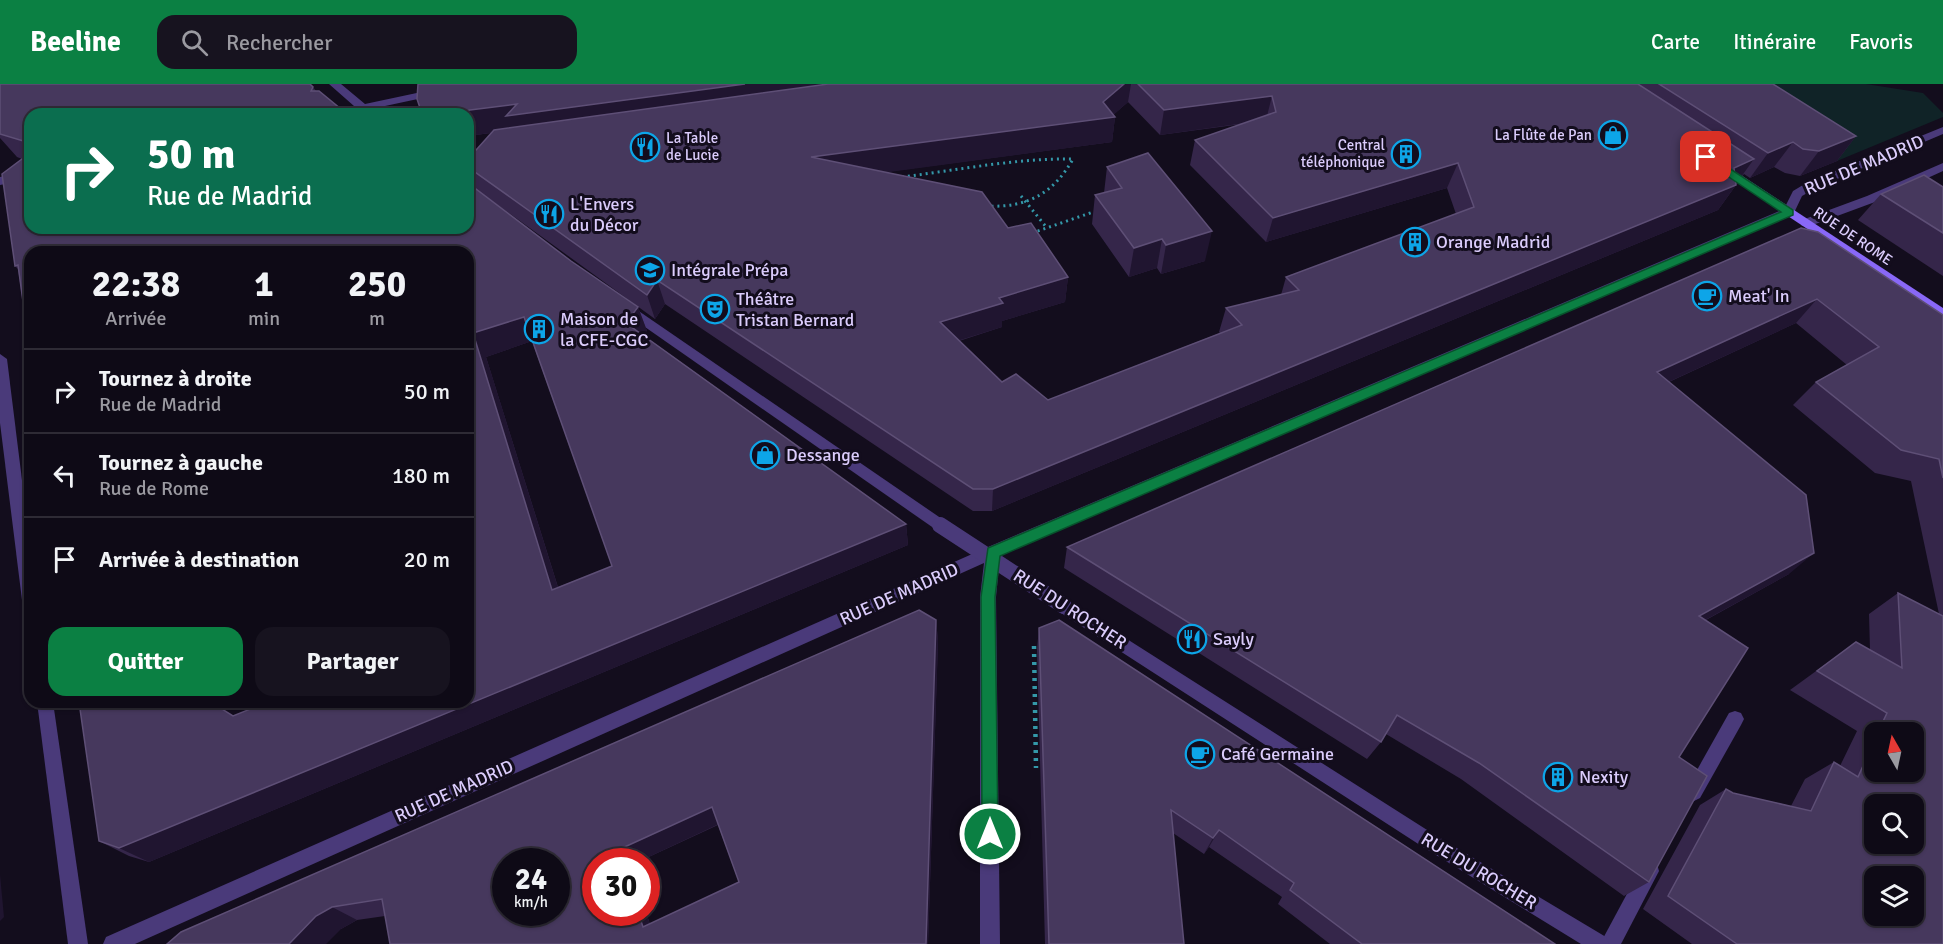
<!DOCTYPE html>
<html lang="fr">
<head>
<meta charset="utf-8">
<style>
	body { margin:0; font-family:Signika,sans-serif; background:#17131f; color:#f1f3f6; height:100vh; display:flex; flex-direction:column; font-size:22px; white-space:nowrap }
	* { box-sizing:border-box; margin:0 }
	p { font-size:20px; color:#9b9aa1 }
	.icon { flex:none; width:33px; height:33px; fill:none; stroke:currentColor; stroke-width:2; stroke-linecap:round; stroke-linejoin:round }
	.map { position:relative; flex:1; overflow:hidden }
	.side { position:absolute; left:24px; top:162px; width:450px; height:462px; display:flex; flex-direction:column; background:#0e0a16; border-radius:18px; box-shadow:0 2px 4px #0004,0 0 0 2px #2e2b35 }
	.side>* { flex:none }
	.guide { position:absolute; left:24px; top:24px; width:450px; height:126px; border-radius:18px; box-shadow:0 2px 4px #0004,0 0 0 2px #2e2b35; background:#0b6e4f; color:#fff; overflow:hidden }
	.needle { width:39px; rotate:351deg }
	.tools { position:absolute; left:1864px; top:638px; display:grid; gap:12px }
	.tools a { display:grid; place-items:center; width:60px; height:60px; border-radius:12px; background:#0e0a16; box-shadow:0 2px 4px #0004,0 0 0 2px #2e2b35; font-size:30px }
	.speed { position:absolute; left:492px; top:764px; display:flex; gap:12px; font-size:30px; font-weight:700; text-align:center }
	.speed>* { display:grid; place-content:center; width:78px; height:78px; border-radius:50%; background:#0e0a16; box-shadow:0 2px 4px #0004,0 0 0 2px #2e2b35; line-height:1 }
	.speed small { font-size:15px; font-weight:400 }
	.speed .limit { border:9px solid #d22; background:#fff; color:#111 }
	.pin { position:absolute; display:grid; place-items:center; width:51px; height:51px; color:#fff; margin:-26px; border-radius:12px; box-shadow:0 3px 9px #0006 }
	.me { position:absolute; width:66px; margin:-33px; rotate:0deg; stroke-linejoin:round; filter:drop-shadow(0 0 4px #0008) }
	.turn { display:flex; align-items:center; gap:21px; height:126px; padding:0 24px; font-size:27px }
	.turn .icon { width:78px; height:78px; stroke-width:2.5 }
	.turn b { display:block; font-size:42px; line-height:51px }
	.eta { display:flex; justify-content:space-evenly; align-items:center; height:102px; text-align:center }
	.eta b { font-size:36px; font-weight:800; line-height:42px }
	.primary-button { display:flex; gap:12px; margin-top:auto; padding:12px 24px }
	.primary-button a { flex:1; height:69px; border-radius:18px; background:#0b8043; color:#fff; font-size:24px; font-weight:800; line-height:69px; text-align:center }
	.primary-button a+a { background:#17131f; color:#f1f3f6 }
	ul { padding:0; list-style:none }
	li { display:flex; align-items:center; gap:18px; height:84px; padding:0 24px; border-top:2px solid #2e2b35 }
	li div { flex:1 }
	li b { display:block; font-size:22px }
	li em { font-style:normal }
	header { display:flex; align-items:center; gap:36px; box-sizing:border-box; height:84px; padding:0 30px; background:#0b8043; color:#fff }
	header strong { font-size:28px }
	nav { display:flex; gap:33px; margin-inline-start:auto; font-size:21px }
	.search { width:420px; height:54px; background:#17131f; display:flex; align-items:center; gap:15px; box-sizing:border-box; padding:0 21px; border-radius:18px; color:#9b9aa1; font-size:22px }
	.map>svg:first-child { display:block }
	.green { fill:#102327 }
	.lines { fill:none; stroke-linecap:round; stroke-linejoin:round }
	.path-far1 { stroke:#3498a9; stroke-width:3; stroke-dasharray:2 4; stroke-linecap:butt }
	.path { stroke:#3498a9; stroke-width:4.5; stroke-dasharray:3 5; stroke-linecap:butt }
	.lane { fill:#4a3a7a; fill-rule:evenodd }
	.street { fill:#4a3a7a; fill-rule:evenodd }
	.secondary { fill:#8968f7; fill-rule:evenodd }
	.street-bridge { stroke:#4a3a7a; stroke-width:16 }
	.wall { fill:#35264a; fill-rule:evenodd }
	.shaded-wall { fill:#201530 }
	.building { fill:#46385d; stroke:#5e4f76; stroke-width:1.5; fill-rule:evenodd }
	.route { fill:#0b8043; stroke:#07532c; stroke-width:1.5 }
	.labels { text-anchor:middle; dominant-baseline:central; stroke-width:6; stroke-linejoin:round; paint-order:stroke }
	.far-poi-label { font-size:15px; fill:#dbccfc; stroke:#130d1d; text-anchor:end }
	.far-street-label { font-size:15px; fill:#dbccfc; stroke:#130d1d }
	.street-label { font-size:18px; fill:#dbccfc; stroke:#130d1d }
	.poi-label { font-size:18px; fill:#dbccfc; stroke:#130d1d; text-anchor:start }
</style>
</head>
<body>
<header>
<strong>Beeline</strong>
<div class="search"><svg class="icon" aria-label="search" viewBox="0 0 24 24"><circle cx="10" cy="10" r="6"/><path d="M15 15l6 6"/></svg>Rechercher</div>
<nav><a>Carte</a><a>Itinéraire</a><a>Favoris</a></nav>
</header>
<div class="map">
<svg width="1943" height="860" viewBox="0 0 1943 860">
	<rect width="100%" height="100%" fill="#130d1d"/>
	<!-- green -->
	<path class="green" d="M1717 0H1866L1923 9 1943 29V33L1837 77Z"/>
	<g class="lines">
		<!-- path-far1 -->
		<g class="path-far1">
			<path d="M902 93C958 86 1018 74 1073 75 1054 109 1027 124 988 122"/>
			<path d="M1021 112 1047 144"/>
			<path d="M1032 149 1096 127"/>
		</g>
		<!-- path -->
		<path class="path" d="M1034 562 1036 684"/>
		<!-- lane -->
		<g class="lane">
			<path d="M1735 627 1741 629 1744 635 1741 641 1700 714 1694 717 1688 714 1685 708 1688 702 1729 629Z"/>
			<path d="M1650 778 1657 780 1659 787 1621 860H1600L1643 780Z"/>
		</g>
		<!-- street -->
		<g class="street">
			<path d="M329 0H341L365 20 459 0H479L474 3 371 25 366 29 361 27 326 30 354 22Z"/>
			<path d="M1943 43V50L1816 104 1802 112 1793 131 1000 472 996 513 1000 860H980V513L984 479 135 860H103L106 853 988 463 1784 125 1793 107 1808 98Z"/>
			<path d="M1943 79V87L1875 118 1810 142H1802L1800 139 1802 136 1867 112Z"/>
			<path d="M30 87V95L0 101V93Z"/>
			<path d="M627 219 945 437 948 441 945 445H935L622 227 621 224 622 221Z"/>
			<path d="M0 270 7 275 30 461V523L24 521 22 516 0 339Z"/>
			<path d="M1064 515 1435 751 1606 853 1609 860H1581L1423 763 1058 527 1056 522 1058 517Z"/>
			<path d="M37 618H53L88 860H68Z"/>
		</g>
		<!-- secondary -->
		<path class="secondary" d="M1724 80 1943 224V235L1720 87V81Z"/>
		<!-- street-bridge -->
		<path class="street-bridge" d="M940 441 1064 522"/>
	</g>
	<!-- wall -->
	<g class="wall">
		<path d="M0 0H310L313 3 316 7H319L347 30H30V144H468V99L476 105 468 89V75L491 49 468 52V30H422L417 15 418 0H1773L1856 52 1837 77 1800 92 1785 89 1774 83 1750 94 1744 90 1718 126 992 427H973L665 220 655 235 476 105 571 177 638 223 647 247 643 251 906 440 908 461 149 778 129 772 99 757 79 618H207L208 621 214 620 233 632 268 618H468V168H30V269L18 185 15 182 2 90 22 75 17 73 0 54ZM1128 18 1160 51 1242 40 1195 56 1190 81 1266 158 1447 104 1456 130 1286 193 1281 211 1226 224 1219 248 1220 249 1048 316 1016 290 1002 298 959 257 1002 243V237L1065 218 1068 193 1031 139 1008 144 982 108 885 88 1112 58 1115 33 1113 31ZM532 257 612 482 558 503 486 273Z"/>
		<path d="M1107 83 1205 177 1161 190 1157 184 1129 193 1092 140 1095 111 1104 109Z"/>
		<path d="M1943 103V192L1858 136 1881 110Z"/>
		<path d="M1801 144 1943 231V860H1692L1643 825 1700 721 1726 705 1733 709 1791 722 1805 695 1834 678 1840 682 1857 647 1790 606 1856 558 1870 566 1869 530 1898 509 1939 530 1911 397 1875 389 1793 321 1816 298 1847 281 1796 239 1669 298 1789 490 1706 536 1679 673 1649 798 1624 812 1461 695 1386 650 1381 658 1367 675 1064 484 1067 463ZM1875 648H1914L1875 687Z"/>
		<path d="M936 536 938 557 928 860H390L385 832 357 836 341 845 167 860ZM718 741 739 798 650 840 646 828H596V777H640Z"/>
		<path d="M1039 544 1555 860H1330L1278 820 1282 813 1209 763 1204 770 1173 749 1184 860H1045L1037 565Z"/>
	</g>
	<!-- shaded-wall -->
	<g class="shaded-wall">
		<path d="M745 0H930L512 46 468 52V30H438L517 20Z"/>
		<path d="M1124 0H1131L1128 18 1111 33H1115L1112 58 815 98 811 73 1103 18Z"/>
		<path d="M1272 12 1266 36 1160 51 1164 26Z"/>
		<path d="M1856 52 1837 77 1800 92 1819 67Z"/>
		<path d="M1793 58 1774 83 1750 94 1768 69Z"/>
		<path d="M1754 75 1736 100 1717 109 1734 84Z"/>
		<path d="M1458 79 1447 104 1266 158 1273 134Z"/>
		<path d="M1736 101 1718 126 992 427 993 405Z"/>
		<path d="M1212 147 1205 177 1161 190 1166 161Z"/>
		<path d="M1162 155 1157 184 1129 193 1134 164Z"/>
		<path d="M1068 193 1065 218 1002 237V243L941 262 940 238 999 214Z"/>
		<path d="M657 196 665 220 655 235 647 211Z"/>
		<path d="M1817 215 1796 239 1638 312 1657 288Z"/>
		<path d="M638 223 647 247 635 263 626 239Z"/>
		<path d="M524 233 535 256 486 273 565 526 552 506 473 249Z"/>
		<path d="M906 440 908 461 149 778 119 764Z"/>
		<path d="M1814 469 1789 490 1676 552 1699 532Z"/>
		<path d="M936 536 938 557 928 860H926Z"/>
		<path d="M186 618H207L213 642 187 624Z"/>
		<path d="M712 723 721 739 640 777H621L618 766Z"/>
		<path d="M1219 746 1209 763 1204 770 1213 754Z"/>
		<path d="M0 791 4 833 0 837Z"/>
		<path d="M332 823 357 836 341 845 326 860H289L316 832Z"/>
		<path d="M638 828H646L655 856 643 843Z"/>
	</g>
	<!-- building -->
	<g class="building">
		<path d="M0 0H310L313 3 311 7H319L347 30H30V59L0 50Z"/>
		<path d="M418 0H745L506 32 517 20 438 30H422L417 15Z"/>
		<path d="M828 0H1124L1103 18 1115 33 811 73 982 108 1008 144 1031 139 1068 193 999 214 1003 219 940 238 1002 298 1016 290 1048 316 1242 241 1226 224 1299 206 1286 193 1474 123 1458 79 1273 134 1195 56 1276 28 1272 12 1164 26 1138 0H1638L1754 75 1734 84 1736 101 993 405H973L657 196 647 211 468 83V75L494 46Z"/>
		<path d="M1659 0H1773L1856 52 1819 67 1803 65 1793 58 1768 69Z"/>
		<path d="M30 69V144H468V99L571 177 638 223 626 239 906 440 119 764 99 757 79 618H186L187 624 214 620 233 632 268 618H468V168H30V269L18 181 15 182 2 90ZM524 233 612 482 552 506 473 249Z"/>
		<path d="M1148 69 1212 147 1166 161 1162 155 1134 164 1095 111 1122 104 1107 83Z"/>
		<path d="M1924 91 1943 103V149L1881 110Z"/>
		<path d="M1801 144 1818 148 1943 231V394L1939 375 1901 366 1816 298 1879 263 1817 215 1657 288 1806 411 1814 469 1699 532 1748 564 1679 673 1707 692 1649 798 1479 679 1397 631 1381 658 1067 463Z"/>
		<path d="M1898 509 1943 532V860H1737L1668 812 1726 705 1733 709 1811 727 1834 678 1858 693 1875 655V687H1914V648H1878L1887 629 1817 587 1856 558 1902 584ZM1875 720H1914V759H1875ZM1875 792H1914V831H1875Z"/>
		<path d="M919 526 936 536 926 860H390L382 815 332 823 316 832 289 860H167L181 848ZM712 723 739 798 643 843 638 828H596V777H621L618 766ZM506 777H556V828H506Z"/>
		<path d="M1059 536 1555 860H1362L1290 806 1294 799 1219 746 1213 754 1171 726 1184 860H1049L1039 544Z"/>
	</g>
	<!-- route -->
	<path class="route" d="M1706 69 1793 126V131L1000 472 995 513 998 750 996 756 990 759 984 756 982 750 981 513 988 464 1781 128 1702 75 1701 73Z"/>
	<!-- icons -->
	<defs>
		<g id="shop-ring" transform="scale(1.5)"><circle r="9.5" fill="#130d1d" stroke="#0da5e8" stroke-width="1.5"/><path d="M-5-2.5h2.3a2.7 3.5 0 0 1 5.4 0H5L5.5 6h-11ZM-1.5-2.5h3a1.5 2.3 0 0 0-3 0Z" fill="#0da5e8"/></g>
		<g id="restaurant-ring" transform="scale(1.5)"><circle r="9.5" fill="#130d1d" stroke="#0da5e8" stroke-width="1.5"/><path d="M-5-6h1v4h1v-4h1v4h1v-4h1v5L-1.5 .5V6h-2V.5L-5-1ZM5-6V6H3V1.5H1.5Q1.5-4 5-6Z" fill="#0da5e8"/></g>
		<g id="building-ring" transform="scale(1.5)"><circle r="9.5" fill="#130d1d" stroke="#0da5e8" stroke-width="1.5"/><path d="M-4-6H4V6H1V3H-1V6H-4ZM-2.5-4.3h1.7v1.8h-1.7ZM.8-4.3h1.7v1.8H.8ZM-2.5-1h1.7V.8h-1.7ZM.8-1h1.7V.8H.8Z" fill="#0da5e8"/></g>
		<g id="university-ring" transform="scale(1.5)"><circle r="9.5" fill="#130d1d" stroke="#0da5e8" stroke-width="1.5"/><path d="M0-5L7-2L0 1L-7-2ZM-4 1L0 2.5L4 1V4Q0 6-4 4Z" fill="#0da5e8"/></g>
		<g id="cafe-ring" transform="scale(1.5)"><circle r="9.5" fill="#130d1d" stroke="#0da5e8" stroke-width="1.5"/><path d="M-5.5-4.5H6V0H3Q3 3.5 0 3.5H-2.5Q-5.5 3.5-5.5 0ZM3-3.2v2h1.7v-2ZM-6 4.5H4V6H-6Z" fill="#0da5e8"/></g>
		<g id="theatre-ring" transform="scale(1.5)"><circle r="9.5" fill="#130d1d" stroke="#0da5e8" stroke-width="1.5"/><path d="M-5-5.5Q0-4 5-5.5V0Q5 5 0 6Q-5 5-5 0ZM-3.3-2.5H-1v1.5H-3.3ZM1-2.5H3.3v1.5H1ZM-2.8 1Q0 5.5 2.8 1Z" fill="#0da5e8"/></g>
	</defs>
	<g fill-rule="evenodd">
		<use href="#shop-ring" x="1613" y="51"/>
		<use href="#restaurant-ring" x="645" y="63"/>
		<use href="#building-ring" x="1406" y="70"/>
		<use href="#restaurant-ring" x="549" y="130"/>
		<use href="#building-ring" x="1415" y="158"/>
		<use href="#university-ring" x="650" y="186"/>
		<use href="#cafe-ring" x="1707" y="212"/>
		<use href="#theatre-ring" x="715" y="225"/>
		<use href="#building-ring" x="539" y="245"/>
		<use href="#shop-ring" x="765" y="371"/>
		<use href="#restaurant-ring" x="1192" y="555"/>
		<use href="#cafe-ring" x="1200" y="670"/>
		<use href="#building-ring" x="1558" y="693"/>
	</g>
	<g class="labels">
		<!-- far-poi labels -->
		<g class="far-poi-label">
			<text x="1592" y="51">La Flûte de Pan</text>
			<text x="666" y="54" text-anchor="start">La Table<tspan x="666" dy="17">de Lucie</tspan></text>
			<text x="1385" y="61">Central<tspan x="1385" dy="17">téléphonique</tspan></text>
		</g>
		<!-- far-street labels -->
		<g class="far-street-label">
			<text transform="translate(1853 152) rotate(34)">RUE DE ROME</text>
		</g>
		<!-- street labels -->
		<g class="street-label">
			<text transform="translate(1864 81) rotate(-23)">RUE DE MADRID</text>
			<text transform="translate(899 510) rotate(-24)">RUE DE MADRID</text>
			<text transform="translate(1070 525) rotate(33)">RUE DU ROCHER</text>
			<text transform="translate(454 707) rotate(-24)">RUE DE MADRID</text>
			<text transform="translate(1479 787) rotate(31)">RUE DU ROCHER</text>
		</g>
		<!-- poi labels -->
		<g class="poi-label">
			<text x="570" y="120">L'Envers<tspan x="570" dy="21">du Décor</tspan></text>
			<text x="1436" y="158">Orange Madrid</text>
			<text x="671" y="186">Intégrale Prépa</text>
			<text x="1728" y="212">Meat' In</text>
			<text x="736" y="215">Théâtre<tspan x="736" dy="21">Tristan Bernard</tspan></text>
			<text x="560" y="235">Maison de<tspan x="560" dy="21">la CFE-CGC</tspan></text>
			<text x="786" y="371">Dessange</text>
			<text x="1213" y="555">Sayly</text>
			<text x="1221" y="670">Café Germaine</text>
			<text x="1579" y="693">Nexity</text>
		</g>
	</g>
</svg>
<div class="tools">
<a><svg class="needle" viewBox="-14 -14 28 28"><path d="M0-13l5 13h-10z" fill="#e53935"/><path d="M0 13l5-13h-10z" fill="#9b9aa1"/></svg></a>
<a><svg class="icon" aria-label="search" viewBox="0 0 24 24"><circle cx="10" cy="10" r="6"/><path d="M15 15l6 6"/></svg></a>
<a><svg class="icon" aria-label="layers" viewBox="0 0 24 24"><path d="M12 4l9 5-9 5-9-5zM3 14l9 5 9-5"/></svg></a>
</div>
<div class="speed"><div>24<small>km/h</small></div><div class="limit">30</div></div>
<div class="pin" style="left:1706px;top:73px;background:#d93025"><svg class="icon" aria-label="arrive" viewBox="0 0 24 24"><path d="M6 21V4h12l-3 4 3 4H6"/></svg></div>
<svg class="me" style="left:990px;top:750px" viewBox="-20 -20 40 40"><circle r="17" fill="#0b8043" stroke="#fff" stroke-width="3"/><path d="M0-11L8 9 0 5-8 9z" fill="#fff"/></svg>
<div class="guide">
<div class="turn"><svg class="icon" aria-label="right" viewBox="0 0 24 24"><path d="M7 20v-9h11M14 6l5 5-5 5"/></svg><div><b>50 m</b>Rue de Madrid</div></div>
</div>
<section class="side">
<div class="eta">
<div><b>22:38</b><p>Arrivée</p></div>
<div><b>1</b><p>min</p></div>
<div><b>250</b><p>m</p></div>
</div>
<ul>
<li><svg class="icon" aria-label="right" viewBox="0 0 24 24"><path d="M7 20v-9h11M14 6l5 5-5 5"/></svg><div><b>Tournez à droite</b><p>Rue de Madrid</p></div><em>50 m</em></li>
<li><svg class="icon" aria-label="left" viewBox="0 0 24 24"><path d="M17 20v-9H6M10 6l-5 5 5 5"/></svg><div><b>Tournez à gauche</b><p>Rue de Rome</p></div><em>180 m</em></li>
<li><svg class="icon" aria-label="arrive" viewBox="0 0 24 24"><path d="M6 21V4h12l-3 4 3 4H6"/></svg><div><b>Arrivée à destination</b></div><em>20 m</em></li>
</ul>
<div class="primary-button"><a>Quitter</a><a>Partager</a></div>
</section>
</div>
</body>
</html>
